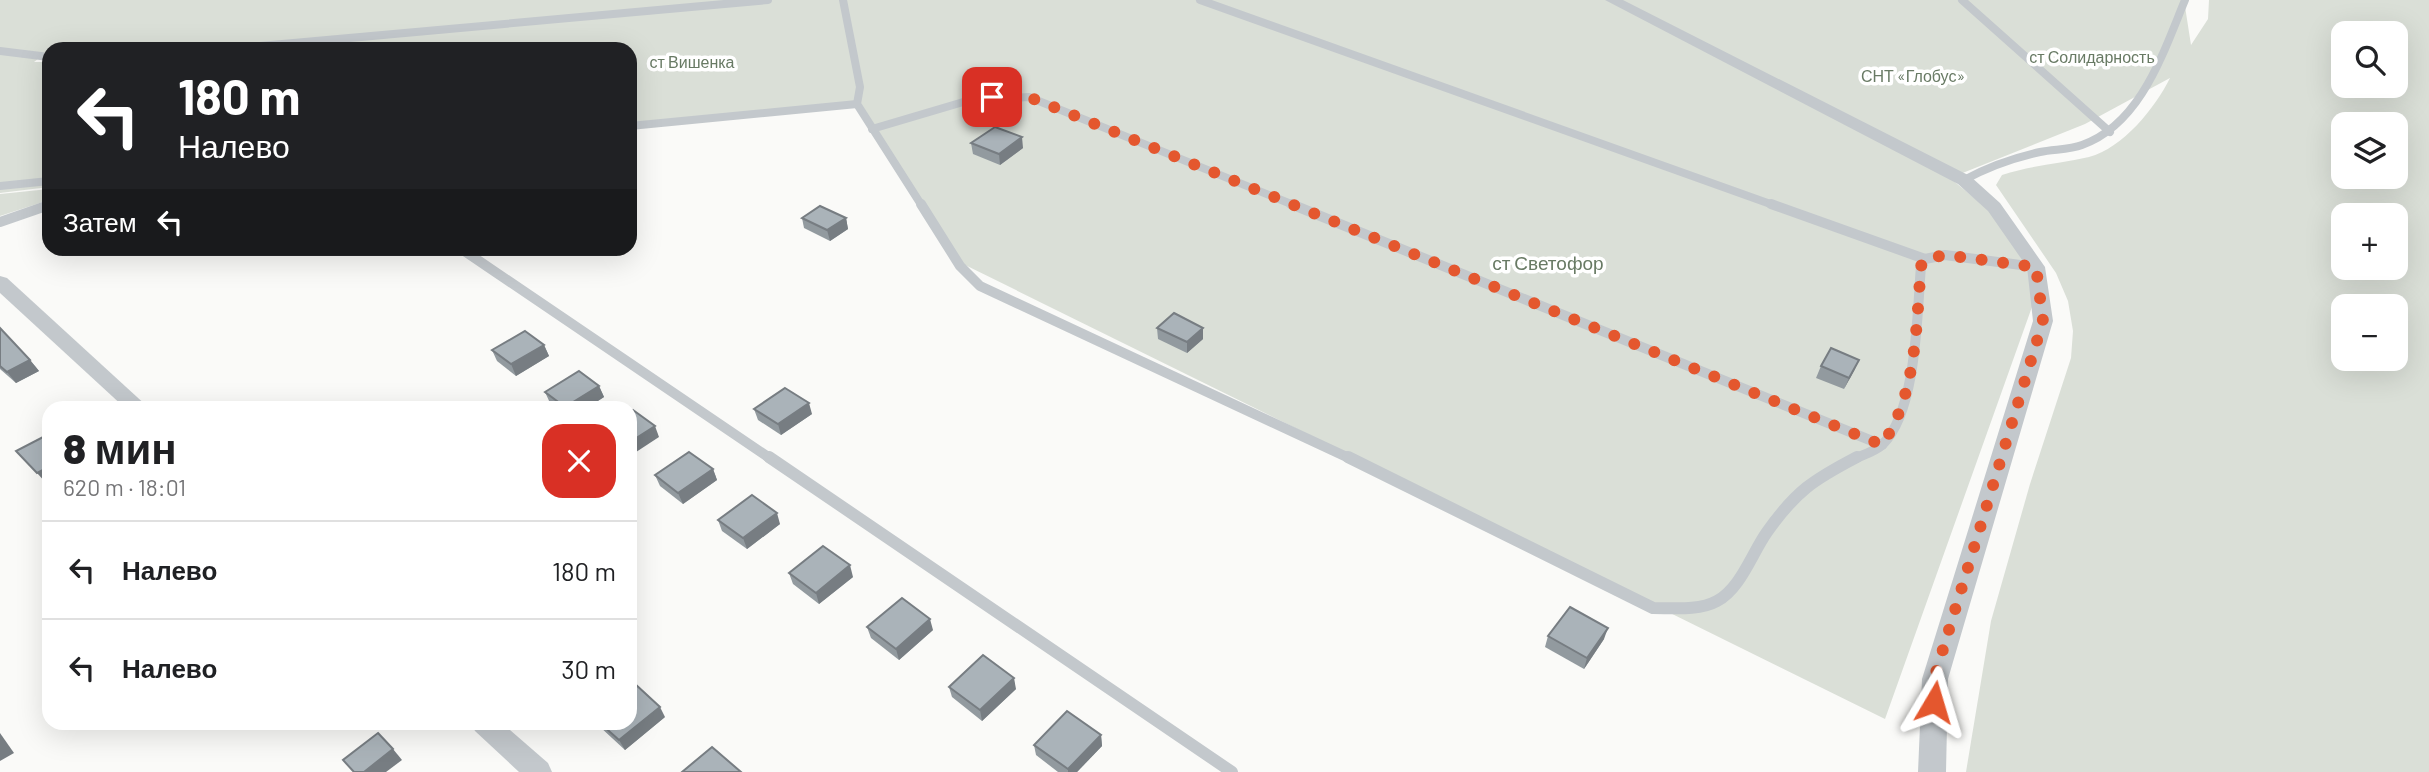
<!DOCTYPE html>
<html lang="ru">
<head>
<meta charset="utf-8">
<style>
	body { margin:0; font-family:Barlow,sans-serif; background:#f2f2f2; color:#202124; height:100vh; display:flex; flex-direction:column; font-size:26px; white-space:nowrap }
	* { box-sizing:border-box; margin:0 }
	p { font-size:23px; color:#757577 }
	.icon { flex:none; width:38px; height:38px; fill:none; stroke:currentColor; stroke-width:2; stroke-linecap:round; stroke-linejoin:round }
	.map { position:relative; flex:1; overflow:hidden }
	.drawer { position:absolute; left:42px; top:401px; width:595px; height:329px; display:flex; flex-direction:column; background:#fff; border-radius:21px; box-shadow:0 7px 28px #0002 }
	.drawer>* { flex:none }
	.guide { position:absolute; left:42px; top:42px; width:595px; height:214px; border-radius:21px; box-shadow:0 7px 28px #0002; background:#202124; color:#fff; overflow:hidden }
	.fabs { position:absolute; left:2331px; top:21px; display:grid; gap:14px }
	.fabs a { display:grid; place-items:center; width:77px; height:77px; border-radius:14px; background:#fff; box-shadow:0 7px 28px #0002; font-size:35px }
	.pin { position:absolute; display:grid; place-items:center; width:60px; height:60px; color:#fff; margin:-30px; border-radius:14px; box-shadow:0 4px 10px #0006 }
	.me { position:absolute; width:77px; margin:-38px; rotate:7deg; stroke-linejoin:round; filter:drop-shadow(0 0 5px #0008) }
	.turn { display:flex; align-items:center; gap:24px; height:147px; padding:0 21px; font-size:32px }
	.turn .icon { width:91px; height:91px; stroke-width:2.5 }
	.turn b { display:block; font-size:49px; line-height:60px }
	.then { display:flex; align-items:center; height:66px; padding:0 21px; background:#0003; gap:14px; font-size:26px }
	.round { display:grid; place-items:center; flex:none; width:74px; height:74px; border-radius:21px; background:#f2f2f2 }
	.head { display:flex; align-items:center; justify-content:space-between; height:119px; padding:0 21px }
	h1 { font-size:42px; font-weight:800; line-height:52px }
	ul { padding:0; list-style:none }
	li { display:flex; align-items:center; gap:21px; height:98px; padding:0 21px; border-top:2px solid #e0e0e0 }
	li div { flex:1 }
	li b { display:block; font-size:26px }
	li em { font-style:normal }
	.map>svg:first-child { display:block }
	.green { fill:#dadfd7; fill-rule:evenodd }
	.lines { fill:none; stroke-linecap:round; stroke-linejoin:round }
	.lane-far2 { stroke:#c3c8cc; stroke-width:8 }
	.lane-far1 { stroke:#c3c8cc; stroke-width:10 }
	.lane { stroke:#c3c8cc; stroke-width:12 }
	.street { fill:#c3c8cc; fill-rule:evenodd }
	.wall { fill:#929a9f }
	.shaded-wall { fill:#777d82 }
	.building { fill:#aab3b9; stroke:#777d82; stroke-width:2 }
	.route { stroke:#e4572e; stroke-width:12; stroke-dasharray:0 21.6 }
	.labels { text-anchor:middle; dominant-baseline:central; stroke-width:7; stroke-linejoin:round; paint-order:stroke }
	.far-park-label { font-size:16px; fill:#687a64; stroke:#fff }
	.park-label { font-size:19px; fill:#687a64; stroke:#fff }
</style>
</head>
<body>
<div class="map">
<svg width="2429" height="772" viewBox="0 0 2429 772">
	<rect width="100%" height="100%" fill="#fafaf8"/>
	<!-- green -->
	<g class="green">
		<path d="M0 0H2184L2191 45 2208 19 2209 0H2429V772H1966L1991 621 2030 484 2071 358 2073 331 2068 301 2056 273 1996 185 2002 175C2032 165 2059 164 2089 157 2123 148 2155 108 2170 78L2085 124 1950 178 2007 225 2038 290 1885 719 959 262 860 106 630 128V49H76L54 46 34 62H49V187L0 193ZM2343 33H2396V86H2343ZM2343 124H2396V177H2343ZM2343 215H2396V268H2343ZM2343 306H2396V359H2343Z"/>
		<path d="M49 189V200L0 216V194Z"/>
	</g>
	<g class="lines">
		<!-- lane-far2 -->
		<g class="lane-far2">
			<path d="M843 0 860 87 857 104 922 206"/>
			<path d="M1200 0 1776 206"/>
			<path d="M1962 0 2110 132"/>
			<path d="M228 49 768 0"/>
			<path d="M0 51 49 57"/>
			<path d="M630 126 857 104"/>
			<path d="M872 129 970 100 1029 97 1296 206"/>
			<path d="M1964 180C1988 167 2013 158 2040 152 2053 149 2069 150 2082 145 2141 124 2163 53 2185 0"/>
			<path d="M0 186 49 181"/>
		</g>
		<!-- lane-far1 -->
		<g class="lane-far1">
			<path d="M921 204 960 266 980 286 1351 459"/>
			<path d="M1291 204 1882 445"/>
			<path d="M1771 204 1925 259"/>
			<path d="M0 222 49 205"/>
			<path d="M460 248 771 459"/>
			<path d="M1854 459C1863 455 1876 451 1883 444 1917 410 1917 313 1921 266L1925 259 1945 255 2036 267"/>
		</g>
		<!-- lane -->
		<g class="lane">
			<path d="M769 457 1232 772"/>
			<path d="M1348 457 1653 608C1673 608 1699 611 1717 601 1741 588 1752 553 1767 532 1796 491 1813 480 1857 457"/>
		</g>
		<!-- street -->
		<g class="street">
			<path d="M1605 0H1623L1970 176 2000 203 2045 267 2053 321 1948 679 1946 772H1918L1922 679 2033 321 2027 267 1988 211 1958 184Z"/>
			<path d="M0 276 7 278 149 408H125L0 293Z"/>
			<path d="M471 723H502L548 763 552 772H519L475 731Z"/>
		</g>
	</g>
	<!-- wall -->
	<g class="wall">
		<path d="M971 143 1023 148 1000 165 973 154Z"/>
		<path d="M802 218H846L848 229 830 241 804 228Z"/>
		<path d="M0 328 30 360 39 371 16 383 0 369Z"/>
		<path d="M1157 328H1203V339L1187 353 1158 339Z"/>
		<path d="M544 345 549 356 516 376 497 361 492 350Z"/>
		<path d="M1859 360 1844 389 1816 378 1821 366Z"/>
		<path d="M599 386 604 397 587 408H557L550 403 545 392Z"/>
		<path d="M754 409 812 414 781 435 758 420Z"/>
		<path d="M713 469 717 480 683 504 660 486 655 475Z"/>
		<path d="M718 520 780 524 747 549 722 531Z"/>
		<path d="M789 573 853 577 819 604 793 584Z"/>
		<path d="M867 627 933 630 899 660 871 638Z"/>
		<path d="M1548 636 1604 639 1584 669 1545 647Z"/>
		<path d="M949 687 1016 689 982 721 952 697Z"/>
		<path d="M665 717 625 750 599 726 597 723H630Z"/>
		<path d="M1101 735 1102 746 1077 772H1058L1036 755 1034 745Z"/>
	</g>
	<!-- shaded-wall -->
	<g class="shaded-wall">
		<path d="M1022 137 1023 148 1000 165 999 154Z"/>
		<path d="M846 218 848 229 830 241 827 230Z"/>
		<path d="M1203 328V339L1187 353V342Z"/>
		<path d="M544 345 549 356 516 376 511 364Z"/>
		<path d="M30 360 39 371 16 383 7 372Z"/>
		<path d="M1859 360 1854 371 1844 389 1849 378Z"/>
		<path d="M599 386 604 397 587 408H566L565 407Z"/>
		<path d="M809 403 812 414 781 435 778 424Z"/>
		<path d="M655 426 659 437 630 456V442Z"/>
		<path d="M49 467V483L47 484 37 473Z"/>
		<path d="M713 469 717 480 683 504 678 493Z"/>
		<path d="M777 513 780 524 747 549 743 538Z"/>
		<path d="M850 565 853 577 819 604 816 593Z"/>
		<path d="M930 619 933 630 899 660 896 649Z"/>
		<path d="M1608 628 1604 639 1584 669 1587 658Z"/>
		<path d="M1014 678 1016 689 982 721 980 710Z"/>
		<path d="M660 707 665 717 625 750 619 740Z"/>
		<path d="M0 733 14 753 0 761Z"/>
		<path d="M1101 735 1102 746 1077 772H1068V769Z"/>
		<path d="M393 749 402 760 386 772H364Z"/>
	</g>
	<!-- building -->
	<g class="building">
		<path d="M995 127 1022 137 999 154 971 143Z"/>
		<path d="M820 206 846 218 827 230 802 218Z"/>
		<path d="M1174 313 1203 328 1187 342 1157 328Z"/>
		<path d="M0 328 30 360 7 372 0 366Z"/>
		<path d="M525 331 544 345 511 364 492 350Z"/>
		<path d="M1831 348 1859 360 1849 378 1821 366Z"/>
		<path d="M579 371 599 386 565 407 545 392Z"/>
		<path d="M785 388 809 403 778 424 754 409Z"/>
		<path d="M280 403 285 408H272Z"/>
		<path d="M633 410 655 426 630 442V412Z"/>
		<path d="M49 434V467L37 473 16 451Z"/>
		<path d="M689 452 713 469 678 493 655 475Z"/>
		<path d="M752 495 777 513 743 538 718 520Z"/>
		<path d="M823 546 850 565 816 593 789 573Z"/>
		<path d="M902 598 930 619 896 649 867 627Z"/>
		<path d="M1570 607 1608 628 1587 658 1548 636Z"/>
		<path d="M983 655 1014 678 980 710 949 687Z"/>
		<path d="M634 683 660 707 619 740 600 723H630V687Z"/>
		<path d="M1067 711 1101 735 1068 769 1034 745Z"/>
		<path d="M378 733 393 749 364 772H354L343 760Z"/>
		<path d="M712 747 741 772H682Z"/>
	</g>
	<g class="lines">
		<!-- route -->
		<path class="route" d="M992 97 1010 94 1029 97 1882 445C1917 394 1916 326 1921 266L1925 259 1945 255 2036 267 2043 321 1934 679V702"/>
	</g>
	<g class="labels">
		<!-- far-park labels -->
		<g class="far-park-label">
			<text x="2092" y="56">ст Солидарность</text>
			<text x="692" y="61">ст Вишенка</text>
			<text x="1913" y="75">СНТ «Глобус»</text>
		</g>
		<!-- park labels -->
		<g class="park-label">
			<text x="1548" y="262">ст Светофор</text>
		</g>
	</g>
</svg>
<div class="fabs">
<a><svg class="icon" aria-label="search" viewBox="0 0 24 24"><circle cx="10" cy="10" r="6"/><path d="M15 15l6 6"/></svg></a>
<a><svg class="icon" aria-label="layers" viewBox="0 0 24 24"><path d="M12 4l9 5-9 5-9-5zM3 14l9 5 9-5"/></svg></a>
<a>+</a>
<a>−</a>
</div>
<div class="pin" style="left:992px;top:97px;background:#d93025"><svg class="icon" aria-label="arrive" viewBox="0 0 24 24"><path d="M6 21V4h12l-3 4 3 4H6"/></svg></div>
<svg class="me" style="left:1934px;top:702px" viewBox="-20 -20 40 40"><path d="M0-17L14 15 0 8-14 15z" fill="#e4572e" stroke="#fff" stroke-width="4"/></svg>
<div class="guide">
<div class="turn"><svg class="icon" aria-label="left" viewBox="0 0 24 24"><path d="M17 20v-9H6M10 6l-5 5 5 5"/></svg><div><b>180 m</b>Налево</div></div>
<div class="then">Затем<svg class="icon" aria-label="left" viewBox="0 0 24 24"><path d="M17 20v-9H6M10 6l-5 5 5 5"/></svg></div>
</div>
<section class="drawer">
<div class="head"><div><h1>8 мин</h1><p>620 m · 18:01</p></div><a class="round" style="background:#d93025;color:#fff"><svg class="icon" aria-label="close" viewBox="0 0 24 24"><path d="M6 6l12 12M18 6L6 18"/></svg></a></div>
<ul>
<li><svg class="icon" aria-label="left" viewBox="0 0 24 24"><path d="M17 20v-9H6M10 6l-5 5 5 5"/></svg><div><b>Налево</b></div><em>180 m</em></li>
<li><svg class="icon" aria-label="left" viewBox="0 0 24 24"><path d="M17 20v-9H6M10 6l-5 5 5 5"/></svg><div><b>Налево</b></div><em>30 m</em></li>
</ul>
</section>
</div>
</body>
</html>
